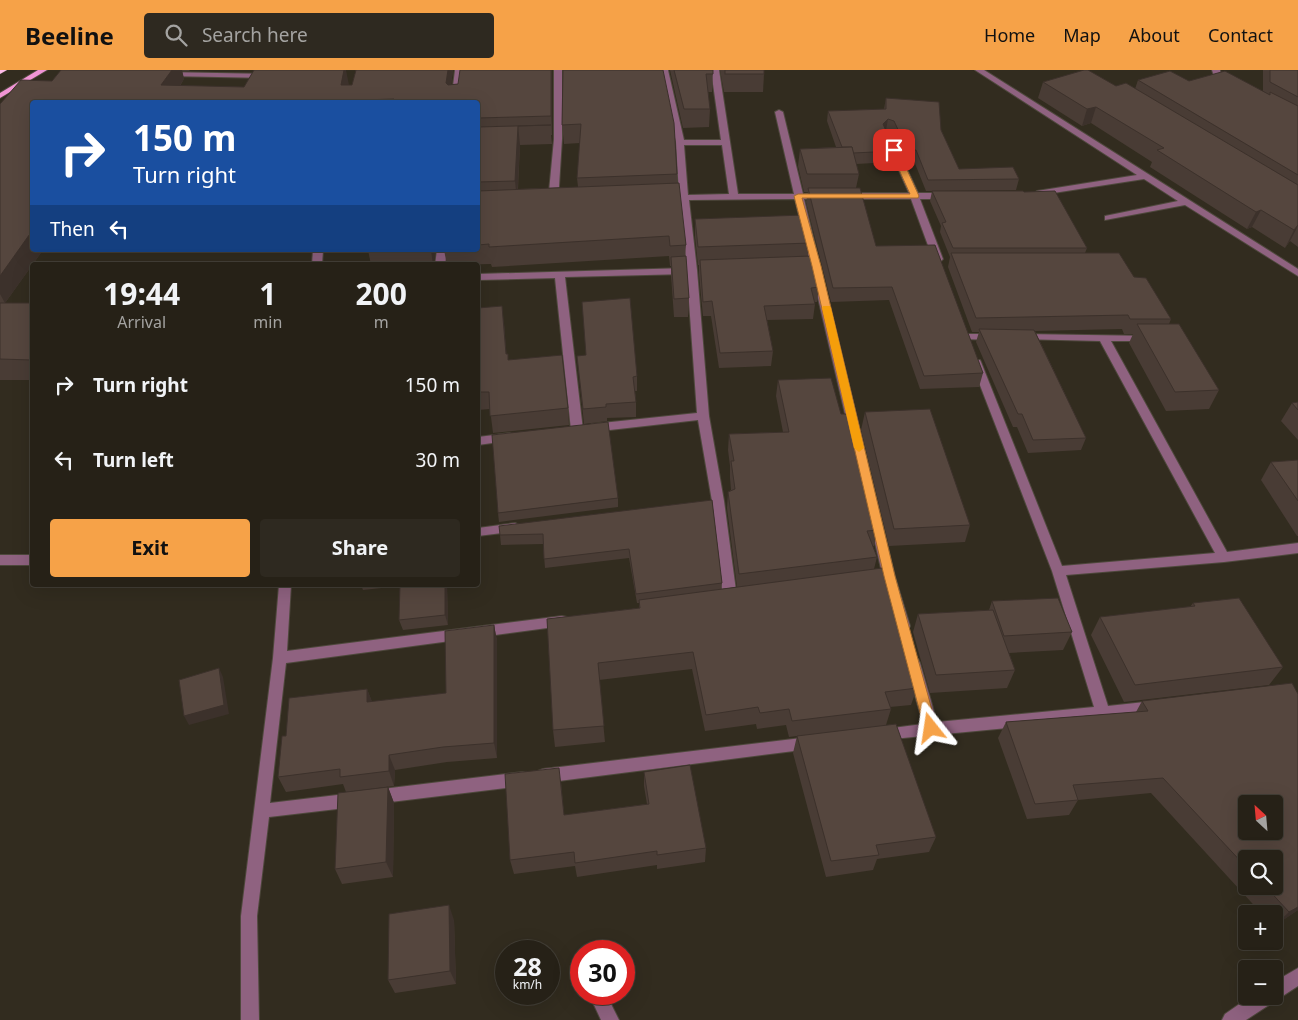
<!DOCTYPE html>
<html lang="en">
<head>
<meta charset="utf-8">
<style>
	body { margin:0; font-family:"Noto Sans",sans-serif; background:#2e2920; color:#f1f3f6; height:100vh; display:flex; flex-direction:column; font-size:19px; white-space:nowrap }
	* { box-sizing:border-box; margin:0 }
	p { font-size:16px; color:#a4a3a1 }
	.icon { flex:none; width:28px; height:28px; fill:none; stroke:currentColor; stroke-width:2; stroke-linecap:round; stroke-linejoin:round }
	.map { position:relative; flex:1; overflow:hidden }
	.details { position:absolute; left:30px; top:192px; width:450px; height:325px; display:flex; flex-direction:column; background:#262117; border-radius:5px; box-shadow:0 5px 20px #0002,0 0 0 1px #423e36 }
	.details>* { flex:none }
	.hud { position:absolute; left:30px; top:30px; width:450px; height:152px; border-radius:5px; box-shadow:0 5px 20px #0002,0 0 0 1px #423e36; background:#1a4fa0; color:#fff; overflow:hidden }
	.needle { width:32px; rotate:334deg }
	.fabs { position:absolute; left:1238px; top:725px; display:grid; gap:10px }
	.fabs a { display:grid; place-items:center; width:45px; height:45px; border-radius:5px; background:#262117; box-shadow:0 5px 20px #0002,0 0 0 1px #423e36; font-size:25px }
	.speed { position:absolute; left:495px; top:870px; display:flex; gap:10px; font-size:25px; font-weight:700; text-align:center }
	.speed>* { display:grid; place-content:center; width:65px; height:65px; border-radius:50%; background:#262117; box-shadow:0 5px 20px #0002,0 0 0 1px #423e36; line-height:1 }
	.speed small { font-size:12px; font-weight:400 }
	.speed .limit { border:8px solid #d22; background:#fff; color:#111 }
	.pin { position:absolute; display:grid; place-items:center; width:42px; height:42px; color:#fff; margin:-21px; border-radius:10px; box-shadow:0 2px 8px #0006 }
	.me { position:absolute; width:55px; margin:-28px; rotate:345deg; stroke-linejoin:round; filter:drop-shadow(0 0 4px #0008) }
	.turn { display:flex; align-items:center; gap:18px; height:105px; padding:0 20px; font-size:22px }
	.turn .icon { width:65px; height:65px; stroke-width:2.5 }
	.turn b { display:block; font-size:35px; line-height:42px }
	.then { display:flex; align-items:center; height:48px; padding:0 20px; background:#0003; gap:10px; font-size:19px }
	.eta { display:flex; justify-content:space-evenly; align-items:center; height:85px; text-align:center }
	.eta b { font-size:30px; font-weight:700; line-height:35px }
	.cta { display:flex; gap:10px; margin-top:auto; padding:10px 20px }
	.cta a { flex:1; height:58px; border-radius:5px; background:#f6a248; color:#111; font-size:20px; font-weight:700; line-height:58px; text-align:center }
	.cta a+a { background:#2e2920; color:#f1f3f6 }
	ul { padding:0; list-style:none }
	li { display:flex; align-items:center; gap:15px; height:75px; padding:0 20px }
	li div { flex:1 }
	li b { display:block; font-size:19px }
	li em { font-style:normal }
	header { display:flex; align-items:center; gap:30px; box-sizing:border-box; height:70px; padding:0 25px; background:#f6a248; color:#111 }
	header strong { font-size:24px }
	nav { display:flex; gap:28px; margin-inline-start:auto; font-size:18px }
	.search { width:350px; height:45px; background:#2e2920; display:flex; align-items:center; gap:12px; box-sizing:border-box; padding:0 18px; border-radius:5px; color:#a4a3a1; font-size:19px }
	.map>svg:first-child { display:block }
	.lines { fill:none; stroke-linecap:round; stroke-linejoin:round }
	.minor-casing { stroke:#4e483c; stroke-width:2 }
	.major-casing { stroke:#4e483c; stroke-width:2 }
	.highway-casing { stroke:#4e483c; stroke-width:1 }
	.minor { fill:#8f6280; fill-rule:evenodd }
	.major { fill:#f195d5; fill-rule:evenodd }
	.highway { fill:#ffbce9; fill-rule:evenodd }
	.wall { fill:#493c35; fill-rule:evenodd }
	.shaded-wall { fill:#3c312b }
	.building { fill:#55463e; stroke:#3c312b; fill-rule:evenodd }
	.route { fill:#f6a248; stroke:#a0692f }
	.slow { fill:#f59e0b }
</style>
</head>
<body>
<header>
<strong>Beeline</strong>
<div class="search"><svg class="icon" aria-label="search" viewBox="0 0 24 24"><circle cx="10" cy="10" r="6"/><path d="M15 15l6 6"/></svg>Search here</div>
<nav><a>Home</a><a>Map</a><a>About</a><a>Contact</a></nav>
</header>
<div class="map">
<svg width="1298" height="950" viewBox="0 0 1298 950">
	<rect width="100%" height="100%" fill="#322c1f"/>
	<g class="lines">
		<!-- minor casing -->
		<g class="minor-casing">
			<g id="minor">
				<path d="M455 0H463L459 32H451Z"/>
				<path d="M554 0H562V69L558 132 553 135 548 132 554 69Z"/>
				<path d="M660 0H668L684 70H721L711 0H719L738 124H794L775 42 779 40 783 42 803 124 822 123 826 126 822 129H804L895 507 910 556 908 560 903 561 898 560 896 556 883 507 795 129 689 130 697 200 709 346 724 431 737 528 735 532 730 533 725 532 723 528 712 431 698 350 592 362 586 358 592 354 697 343 687 204 565 207 583 360 577 364 571 360 555 208 478 210V204L687 198 680 131H665L661 128 665 125H679L676 72ZM684 75H722L729 124 688 125Z"/>
				<path d="M975 0H984L1298 199V206L1185 135 1105 150V146L1178 131 1144 109 1034 126 1033 124 1037 121 1137 105Z"/>
				<path d="M1212 0H1220L1221 5 1231 13V17C1222 18 1214 8 1212 0Z"/>
				<path d="M164 2 267 4 271 6 267 8 167 6 163 4Z"/>
				<path d="M886 67 893 69 918 123H947L951 126 947 129H920L943 189 941 191 938 192 933 189 911 129H847L843 126 847 123H909L885 69Z"/>
				<path d="M313 180H323L322 195H312Z"/>
				<path d="M437 180H447L445 195H435Z"/>
				<path d="M967 264H993L998 267 993 270 963 269 962 267Z"/>
				<path d="M1023 264 1152 266 1153 268 1148 271H1111L1227 482 1298 473V483L1224 492 1066 505 1108 636 1154 631 1159 633 1161 637 1159 641 1103 649 882 670 877 668 875 664 877 660 923 654 906 593 908 589 913 587 918 589 920 593 937 652 1094 637 1052 501 971 292 972 290H980L981 292 1062 496 1215 483 1100 271 1019 269 1018 267Z"/>
				<path d="M510 363 516 367 514 370 478 375V367Z"/>
				<path d="M515 453 519 455 521 458 519 461 478 466V458Z"/>
				<rect x="0" y="485" width="32" height="10"/>
				<path d="M279 515H291L287 581 562 546 567 547 569 551 567 555 562 556 286 593 270 733 354 723 359 725 362 730 359 735 354 737 269 747 257 846 259 950H241V846L273 588Z"/>
				<path d="M810 667 815 669 817 673 815 677 810 679 543 713 538 711 536 706 538 701 543 699Z"/>
				<path d="M523 702 528 704 530 709 528 714 523 716 374 734 369 732 366 727 369 722 374 720Z"/>
				<path d="M1298 898V916L1246 950H1222L1225 944 1251 926H1274V912Z"/>
				<path d="M589 924H606L619 950H601Z"/>
			</g>
		</g>
		<!-- major casing -->
		<g class="major-casing">
			<path id="major" d="M38 0H47L0 28V23Z"/>
		</g>
		<!-- highway casing -->
		<g class="highway-casing">
			<path id="highway" d="M0 0H7L0 4Z"/>
		</g>
		<!-- minor -->
		<use href="#minor" class="minor"/>
		<!-- major -->
		<use href="#major" class="major"/>
		<!-- highway -->
		<use href="#highway" class="highway"/>
	</g>
	<!-- wall -->
	<g class="wall">
		<path d="M61 0H190L189 1H182L184 9 180 16 244 17 352 15 356 0H453L451 15 552 0V65H551L552 74 520 75 518 119 578 117 577 108 580 73 564 74 562 55 563 0 677 104V114L686 175 685 186 689 228 688 247H674L671 205V196H670L669 186 492 197 491 194 447 195 444 180H478V32H32L43 180 5 233H32V310H0V34L52 11Z"/>
		<path d="M670 0H713L712 22H708L710 39 709 57 683 58Z"/>
		<path d="M720 0H764V4L763 22H724Z"/>
		<path d="M1263 0H1298V177L1290 171 1285 178 1252 157 1247 159 1150 97 1152 92 1091 53 1082 56 1038 28 1043 12 1116 16 1135 19 1138 10 1189 11 1263 21Z"/>
		<path d="M886 28 941 60 959 99 1019 109 1016 120 926 121 914 91 906 92 892 62 886 60 895 81 893 92 856 94 859 104 856 118 876 176 983 303 979 317 920 319 889 230 831 232 806 132 808 122H804L798 96 800 79 836 77 827 51 828 41 884 39Z"/>
		<path d="M932 121 1024 122 1087 178 1085 183 1134 207 1171 249 1169 254 1219 320 1209 339 1166 341 1129 273 1133 264H1124L1122 259 1035 261 1086 368 1081 380 1028 383 1017 357H1013L976 272 979 262H972L948 197 950 187 940 162 941 156 930 131Z"/>
		<path d="M695 149 810 173 808 186 819 217 817 232H814L815 234 813 249 767 250 773 281 771 296 719 298 711 246H703L699 205V195H698L695 167Z"/>
		<path d="M368 180H435L434 195H371Z"/>
		<path d="M478 238 504 253 506 284 508 290 568 338 569 355 493 363 490 339 478 340Z"/>
		<path d="M577 286 637 306V321H635L636 332V347L607 348V351L584 354Z"/>
		<path d="M778 310 841 344 878 460 874 476H873L877 487 874 499 918 607 915 615 917 618 911 635 890 637 891 639 886 655 936 767 929 782 877 789 873 800 826 807 793 683 797 666 789 667 786 655 757 659 756 654 705 661 692 599 599 610 605 672 555 677 553 660 547 549 639 538V533H637L629 488 545 498 543 474 501 475 500 465 712 430 722 513 721 519 737 517 727 438 728 422 731 420 730 408V396L728 380 729 364 783 362 776 326Z"/>
		<path d="M1298 332V370L1281 351 1292 333Z"/>
		<path d="M865 342 970 455 965 472 889 476 861 360Z"/>
		<path d="M1298 390V466H1297L1261 410 1271 392Z"/>
		<path d="M618 428V437L499 452 498 443Z"/>
		<path d="M361 515H447L448 555 403 560 399 550 400 516 363 520Z"/>
		<path d="M992 531 1072 562 1063 580 1009 583 1015 600 1007 618 930 623 913 562 918 544 989 540Z"/>
		<path d="M1193 533 1283 597 1269 615 1124 632 1091 565 1100 547 1190 537Z"/>
		<path d="M494 555 497 571V688L447 692 395 700 394 716 346 722 343 714 286 722 278 707 286 666 367 619 372 632 446 623Z"/>
		<path d="M1142 631 1298 840 1274 856V844H1262L1151 723 1078 730 1069 745 1027 749 998 668 1006 652 1136 642ZM1246 789 1274 816H1246Z"/>
		<path d="M644 702 706 778 705 792 657 799V795L577 807 575 796 514 804 510 790 561 712 564 745 647 734 644 716Z"/>
		<path d="M388 717 394 733 393 807 342 814 335 799Z"/>
		<path d="M454 850 456 914 395 923 388 910Z"/>
	</g>
	<!-- shaded-wall -->
	<g class="shaded-wall">
		<path d="M172 0H182L184 9 169 32 161 15Z"/>
		<path d="M344 0H346L349 15H341Z"/>
		<path d="M448 0H453L449 32 446 13Z"/>
		<path d="M551 0H552V65L551 46Z"/>
		<path d="M1096 37 1091 53 1082 56 1087 39Z"/>
		<path d="M888 49 886 60 883 54Z"/>
		<path d="M518 56 520 75 517 130 515 111Z"/>
		<path d="M1261 140 1252 157 1247 159 1256 142Z"/>
		<path d="M1298 156 1290 171 1285 178 1294 160Z"/>
		<path d="M32 161V180H43L5 233 0 224V206Z"/>
		<path d="M431 180H435L434 195H433Z"/>
		<path d="M502 236 504 253 508 301 506 284Z"/>
		<path d="M445 515H447L448 555 445 545Z"/>
		<path d="M494 555 497 571V688L494 673Z"/>
		<path d="M219 598 223 607 229 644 189 655 184 646Z"/>
		<path d="M367 619 373 634 367 632Z"/>
		<path d="M389 685 395 700 394 716 389 701Z"/>
		<path d="M388 717 394 733 393 807 386 792Z"/>
		<path d="M449 835 454 850 456 914 450 901Z"/>
		<path d="M1298 837V840L1274 856 1289 842Z"/>
	</g>
	<!-- building -->
	<g class="building">
		<path d="M61 0H172L161 15 244 17 254 0H344L341 15H352L356 0H448L446 13 448 15 458 14 460 0H551V46L478 48V32H393L394 29 330 31V32H32V161L0 206V34L21 10 52 11Z"/>
		<path d="M563 0H663L674 53 677 104 577 108 581 54 562 55Z"/>
		<path d="M674 0H713V4H706L710 39H684Z"/>
		<rect x="725" y="0" width="39" height="4"/>
		<path d="M1084 0H1088L1116 16 1126 13 1298 115V155L1294 160 1261 140 1256 142 1157 80 1164 78 1096 37 1087 39 1043 12Z"/>
		<path d="M1270 0H1298V27L1270 12Z"/>
		<path d="M1170 1 1189 11 1225 1 1270 25V22L1298 36V105L1138 10Z"/>
		<path d="M886 28 939 32 941 60 959 99 1013 97 1019 109 928 110 916 80 908 81 894 51 888 49 883 54 895 81 853 83 852 77H842L828 41 886 39Z"/>
		<path d="M551 55 518 56 515 111 478 112V57Z"/>
		<path d="M852 77 859 104H807L800 79Z"/>
		<path d="M679 113 686 175 670 176 669 166 489 177V174L478 175V121Z"/>
		<path d="M808 118H860L876 176 935 175 983 303 924 306 892 217 833 218Z"/>
		<path d="M932 121H1023L1024 122 1055 121 1087 178H953L942 153 946 152Z"/>
		<path d="M803 145 810 173 698 177 695 149Z"/>
		<path d="M951 183H1119L1134 207 1146 208 1171 249H1130L1128 245 976 248Z"/>
		<path d="M686 186 689 228 674 229 671 187Z"/>
		<path d="M811 186 819 217 811 218 815 234 764 236 773 281 720 283 712 231 703 232 700 190Z"/>
		<path d="M630 228 637 306 633 307 636 332 606 334V337L583 339 577 286 586 285 582 232Z"/>
		<path d="M0 233H32V290L0 289Z"/>
		<path d="M502 236 506 284H508V290L562 285 568 338 490 346 489 322H478V238Z"/>
		<path d="M1137 254H1179L1219 320 1175 322Z"/>
		<path d="M979 259 1034 260 1086 368 1033 370 1022 344H1018Z"/>
		<path d="M831 308 841 344H850L878 460 867 461 877 487 739 504 728 422 735 419 731 391H734L729 364 789 362 778 310Z"/>
		<path d="M1298 332V340L1292 333Z"/>
		<path d="M930 339 970 455 894 459 865 342Z"/>
		<path d="M608 352 618 428 498 443 492 365Z"/>
		<path d="M1298 390V431L1271 392Z"/>
		<path d="M712 430 722 513 636 524 629 479 544 489 543 464 500 465 499 456Z"/>
		<path d="M882 498 901 545 918 607H913L917 618 885 622 891 639 792 651 789 639 760 643 758 637 706 645 693 582 598 593 604 656 553 660 547 549 640 538 639 530Z"/>
		<path d="M400 515H445V545L399 550Z"/>
		<path d="M1058 528 1072 562 1004 566 992 531Z"/>
		<path d="M1239 528 1283 597 1135 615 1100 547 1195 536 1193 533Z"/>
		<path d="M993 540 1015 600 936 605 918 544Z"/>
		<path d="M494 555V673L443 677 389 685V701L340 707V699L278 707 282 666H286L289 628 367 619V632L446 623 445 561Z"/>
		<path d="M219 598 224 635 184 646 179 610Z"/>
		<path d="M1292 613 1298 624V837L1289 842 1265 816H1274V789H1246V797L1163 708 1073 715 1078 730 1035 734 1006 652 1148 641 1142 631ZM1246 734H1274V761H1246Z"/>
		<path d="M896 654 936 767 876 775 879 785 831 791 797 666Z"/>
		<path d="M690 695 706 778 657 785V781L575 793 574 782 510 790 505 704 559 698 564 745 649 734 644 702Z"/>
		<path d="M388 717 386 792 335 799 338 723Z"/>
		<path d="M449 835 450 901 388 910 389 844Z"/>
	</g>
	<!-- route -->
	<path class="route" d="M894 77 898 80 919 126 918 128H802L821 196 895 506 937 658 935 662 931 663 926 662 924 658 884 506 812 196 794 126 798 124H910L890 80Z"/>
	<!-- slow -->
	<path class="slow" d="M823 236H830L831 238 864 378 859 382 854 378 822 238Z"/>
</svg>
<div class="fabs">
<a><svg class="needle" viewBox="-14 -14 28 28"><path d="M0-13l5 13h-10z" fill="#e53935"/><path d="M0 13l5-13h-10z" fill="#a4a3a1"/></svg></a>
<a><svg class="icon" aria-label="search" viewBox="0 0 24 24"><circle cx="10" cy="10" r="6"/><path d="M15 15l6 6"/></svg></a>
<a>+</a>
<a>−</a>
</div>
<div class="speed"><div>28<small>km/h</small></div><div class="limit">30</div></div>
<div class="pin" style="left:894px;top:80px;background:#d93025"><svg class="icon" aria-label="arrive" viewBox="0 0 24 24"><path d="M6 21V4h12l-3 4 3 4H6"/></svg></div>
<svg class="me" style="left:931px;top:658px" viewBox="-20 -20 40 40"><path d="M0-17L14 15 0 8-14 15z" fill="#f6a248" stroke="#fff" stroke-width="4"/></svg>
<div class="hud">
<div class="turn"><svg class="icon" aria-label="right" viewBox="0 0 24 24"><path d="M7 20v-9h11M14 6l5 5-5 5"/></svg><div><b>150 m</b>Turn right</div></div>
<div class="then">Then<svg class="icon" aria-label="left" viewBox="0 0 24 24"><path d="M17 20v-9H6M10 6l-5 5 5 5"/></svg></div>
</div>
<section class="details">
<div class="eta">
<div><b>19:44</b><p>Arrival</p></div>
<div><b>1</b><p>min</p></div>
<div><b>200</b><p>m</p></div>
</div>
<ul>
<li><svg class="icon" aria-label="right" viewBox="0 0 24 24"><path d="M7 20v-9h11M14 6l5 5-5 5"/></svg><div><b>Turn right</b></div><em>150 m</em></li>
<li><svg class="icon" aria-label="left" viewBox="0 0 24 24"><path d="M17 20v-9H6M10 6l-5 5 5 5"/></svg><div><b>Turn left</b></div><em>30 m</em></li>
</ul>
<div class="cta"><a>Exit</a><a>Share</a></div>
</section>
</div>
</body>
</html>
